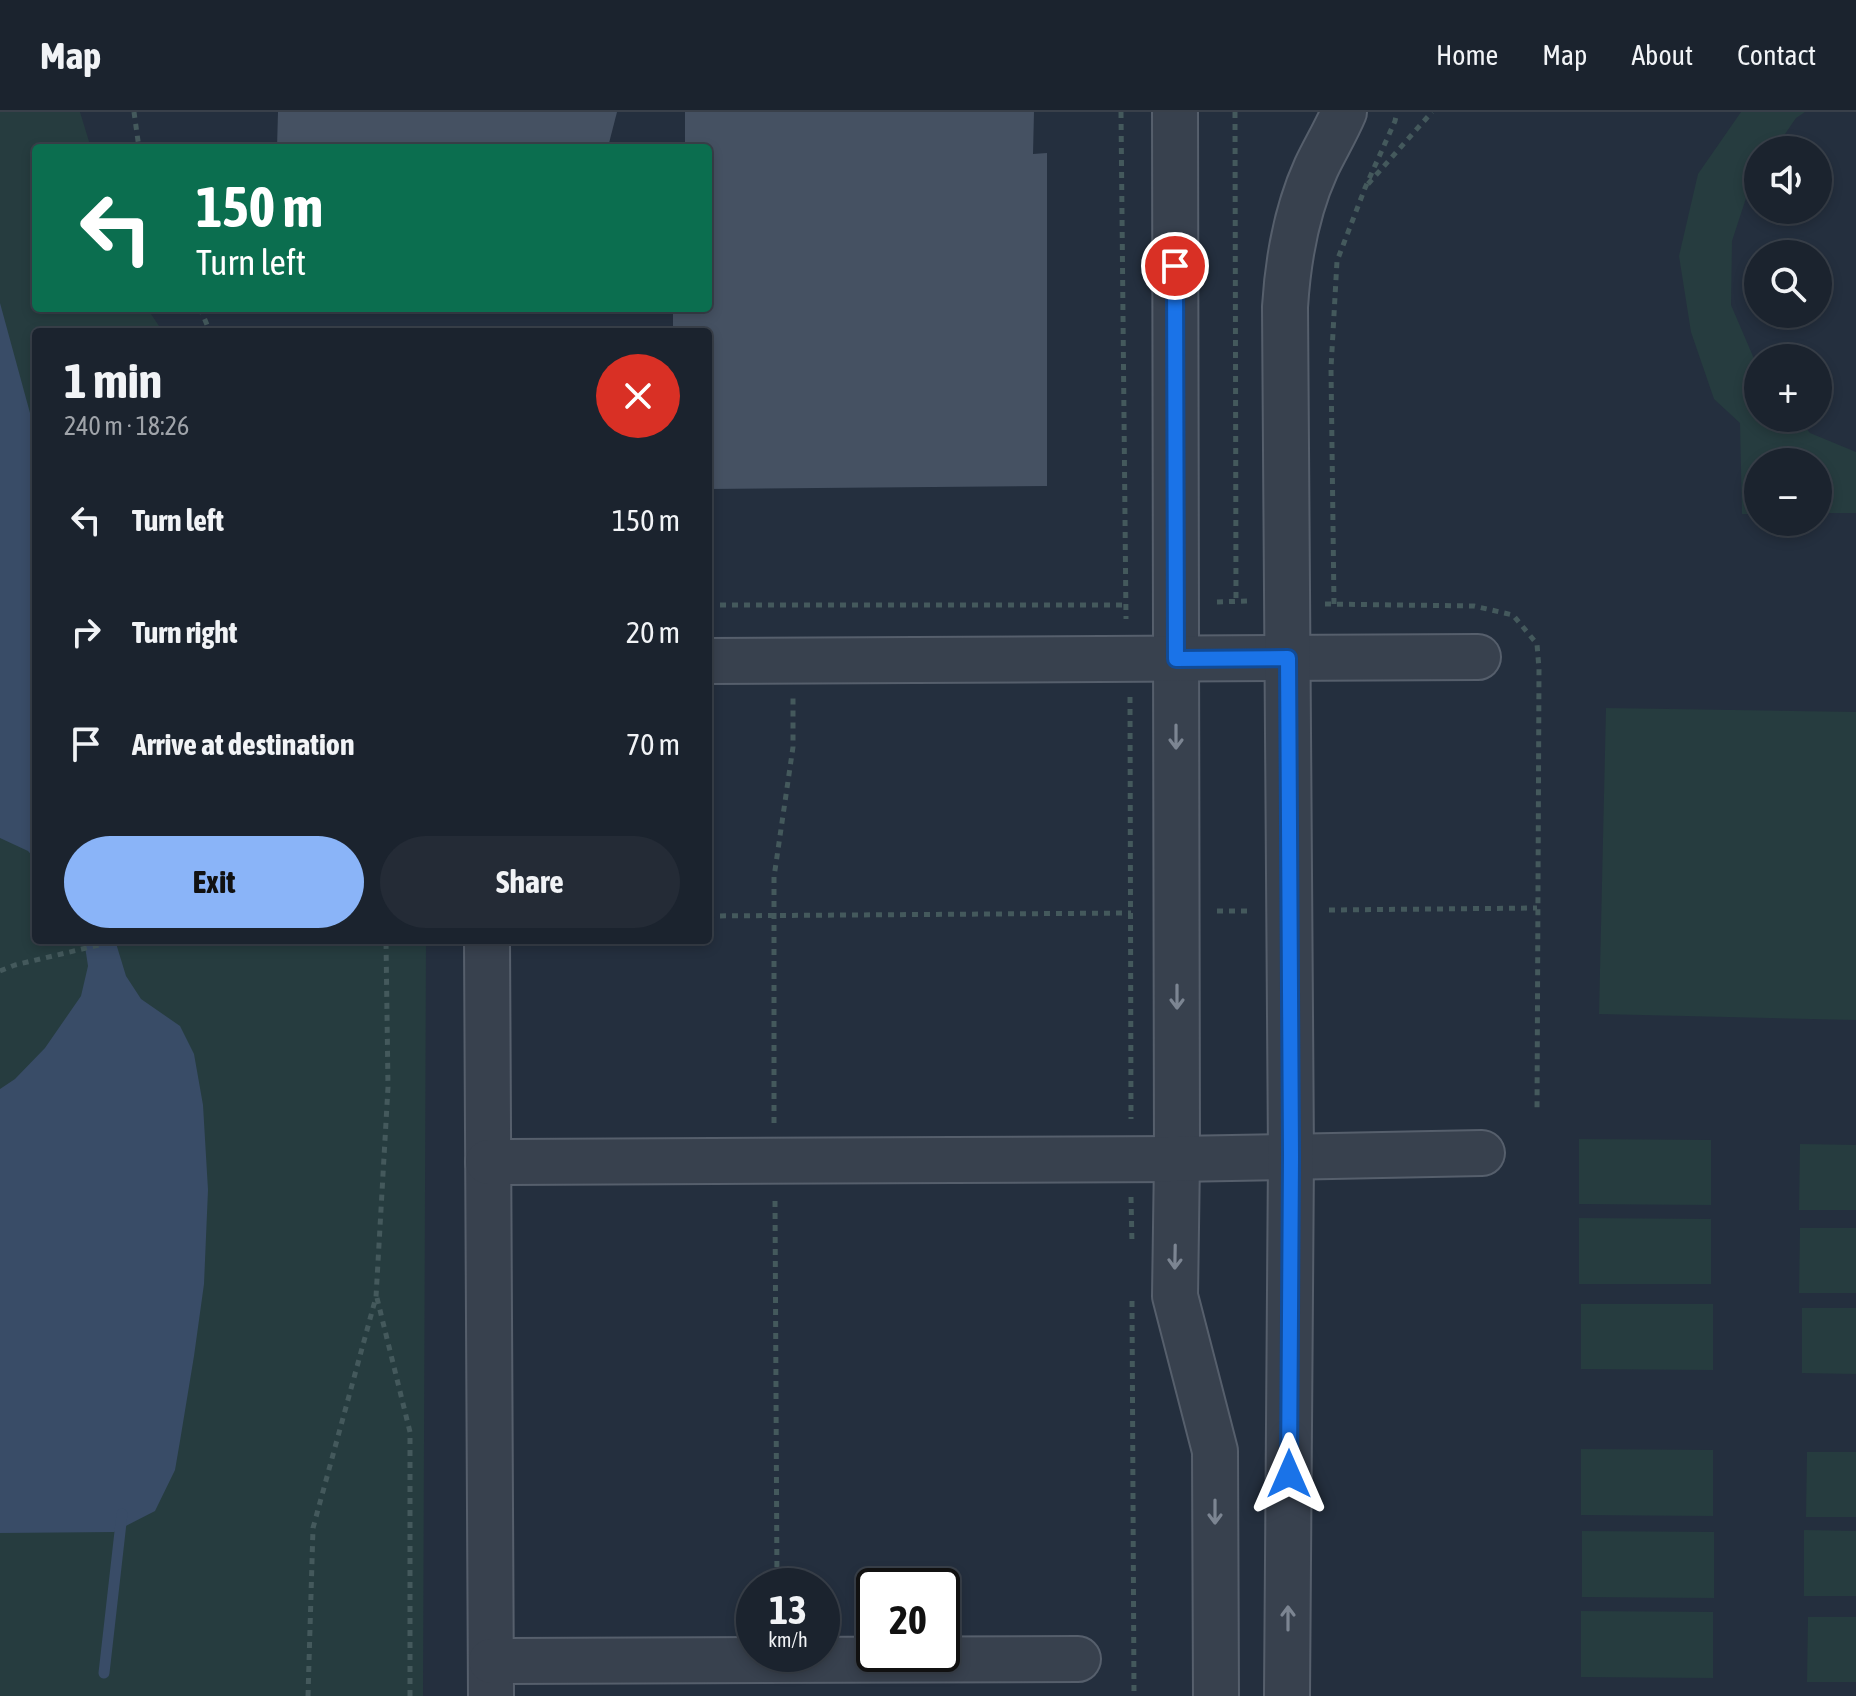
<!DOCTYPE html>
<html lang="en">
<head>
<meta charset="utf-8">
<style>
	body { margin:0; font-family:"Asap Condensed",sans-serif; background:#242b36; color:#f1f3f6; height:100vh; display:flex; flex-direction:column; font-size:30px; white-space:nowrap }
	* { box-sizing:border-box; margin:0 }
	p { font-size:26px; color:#a0a4aa }
	.icon { flex:none; width:44px; height:44px; fill:none; stroke:currentColor; stroke-width:2; stroke-linecap:round; stroke-linejoin:round }
	.map { position:relative; flex:1; overflow:hidden }
	.side { position:absolute; left:32px; top:216px; width:680px; height:616px; display:flex; flex-direction:column; background:#1b232e; border-radius:8px; box-shadow:0 4px 12px #0003,0 0 0 2px #39404a }
	.side>* { flex:none }
	.hud { position:absolute; left:32px; top:32px; width:680px; height:168px; border-radius:8px; box-shadow:0 4px 12px #0003,0 0 0 2px #39404a; background:#0b6e4f; color:#fff; overflow:hidden }
	.fabs { position:absolute; left:1744px; top:24px; display:grid; gap:16px }
	.fabs a { display:grid; place-items:center; width:88px; height:88px; border-radius:50%; background:#1b232e; box-shadow:0 4px 12px #0003,0 0 0 2px #39404a; font-size:40px }
	.speed { position:absolute; left:736px; top:1456px; display:flex; gap:16px; font-size:40px; font-weight:700; text-align:center }
	.speed>* { display:grid; place-content:center; width:104px; height:104px; border-radius:50%; background:#1b232e; box-shadow:0 4px 12px #0003,0 0 0 2px #39404a; line-height:1 }
	.speed small { font-size:20px; font-weight:400 }
	.speed .limit { border:4px solid #111; border-radius:12px; background:#fff; color:#111 }
	.pin { position:absolute; display:grid; place-items:center; width:68px; height:68px; color:#fff; margin:-34px; border:4px solid #fff; border-radius:50%; box-shadow:0 2px 8px #0007 }
	.me { position:absolute; width:88px; margin:-44px; rotate:0deg; stroke-linejoin:round; filter:drop-shadow(0 0 6px #0008) }
	.turn { display:flex; align-items:center; gap:28px; height:168px; padding:0 32px; font-size:36px }
	.turn .icon { width:104px; height:104px; stroke-width:2.5 }
	.turn b { display:block; font-size:56px; line-height:68px }
	.round { display:grid; place-items:center; flex:none; width:84px; height:84px; border-radius:42px; background:#242b36 }
	.headline { display:flex; align-items:center; justify-content:space-between; height:136px; padding:0 32px }
	h1 { font-size:48px; font-weight:700; line-height:60px }
	.cta { display:flex; gap:16px; margin-top:auto; padding:16px 32px }
	.cta a { flex:1; height:92px; border-radius:48px; background:#8ab4f8; color:#111; font-size:32px; font-weight:700; line-height:92px; text-align:center }
	.cta a+a { background:#242b36; color:#f1f3f6 }
	ul { padding:0; list-style:none }
	li { display:flex; align-items:center; gap:24px; height:112px; padding:0 32px }
	li div { flex:1 }
	li b { display:block; font-size:30px }
	li em { font-style:normal }
	header { display:flex; align-items:center; gap:48px; box-sizing:border-box; height:112px; padding:0 40px; background:#1b232e; border-bottom:2px solid #39404a }
	header strong { font-size:38px }
	nav { display:flex; gap:44px; margin-inline-start:auto; font-size:28px }
	.map>svg:first-child { display:block }
	.green { fill:#263c3f }
	.water { fill:#394c67 }
	.lines { fill:none; stroke-linecap:round; stroke-linejoin:round }
	.stream { stroke:#394c67; stroke-width:11 }
	.building { fill:#455162 }
	.minor-casing { stroke:#565f6c; stroke-width:48 }
	.path { stroke:#44595c; stroke-width:5; stroke-dasharray:6 6; stroke-linecap:butt }
	.minor { stroke:#38414e; stroke-width:44 }
	.oneway { stroke:#7c8592 }
	.route-casing { stroke:#114b97; stroke-width:20 }
	.route { stroke:#1a73e8; stroke-width:14 }
</style>
</head>
<body>
<header>
<strong>Map</strong>
<nav><a>Home</a><a>Map</a><a>About</a><a>Contact</a></nav>
</header>
<div class="map">
<svg width="1856" height="1584" viewBox="0 0 1856 1584">
	<rect width="100%" height="100%" fill="#242f3e"/>
	<!-- green -->
	<g class="green">
		<path d="M0 0H80L91 36H36V196H147L163 220H36V828H426L423 1584H0Z"/>
		<path d="M1741 0H1805L1796 6 1774 38H1758V62L1750 74 1732 129 1731 193 1758 256V306H1797L1810 321 1856 340V401H1818V350H1758V402H1742L1740 311 1714 287 1691 220 1679 144 1698 62Z"/>
		<path d="M1606 596 1856 600V908L1599 902Z"/>
		<path d="M1579 1027 1711 1028V1093L1579 1092Z"/>
		<path d="M1800 1032 1856 1033V1098H1799Z"/>
		<path d="M1579 1106 1711 1107V1172H1579Z"/>
		<path d="M1800 1116H1856V1181H1799Z"/>
		<path d="M1581 1192H1713V1258L1581 1257Z"/>
		<path d="M1802 1196H1856V1262L1802 1261Z"/>
		<path d="M1581 1337 1713 1338V1404L1581 1403Z"/>
		<path d="M1807 1340H1856V1405H1806Z"/>
		<path d="M1804 1418 1856 1419V1484H1804Z"/>
		<path d="M1582 1419 1714 1420V1486L1582 1485Z"/>
		<path d="M1581 1499 1713 1500V1566L1581 1565Z"/>
		<path d="M1808 1505H1856V1570H1807Z"/>
	</g>
	<!-- water -->
	<g class="water">
		<path d="M0 191 36 323V748L28 739 0 726Z"/>
		<path d="M84 828H115L126 864 141 887 180 914 194 942 203 993 208 1078 204 1172 194 1244 180 1329 175 1358 155 1399 114 1420 0 1421V977L15 967 45 936 81 884 88 854Z"/>
	</g>
	<g class="lines">
		<!-- stream -->
		<path class="stream" d="M104 1561 122 1402"/>
	</g>
	<!-- building -->
	<g class="building">
		<path d="M278 0H617L608 35 277 36Z"/>
		<path d="M685 0H1034L1033 42 1047 41V374L708 377V220H673V196H708V36H685Z"/>
	</g>
	<g class="lines">
		<!-- minor casing -->
		<g class="minor-casing">
			<g id="minor">
				<path d="M1175 0 1177 1047 1175 1184 1215 1339 1216 1584"/>
				<path d="M708 549 1478 545"/>
				<path d="M487 828 491 1584"/>
				<path d="M488 1050 1177 1047 1482 1041"/>
				<path d="M491 1549 1078 1547"/>
				<path d="M1287 1584 1291 1044 1285 195C1288 147 1296 100 1316 56 1325 37 1336 19 1344 0"/>
			</g>
		</g>
		<!-- path -->
		<g class="path">
			<path d="M134 0 139 36"/>
			<path d="M1121 0 1126 507"/>
			<path d="M1235 0 1236 489"/>
			<path d="M1368 72 1432 0"/>
			<path d="M200 196 210 220"/>
			<path d="M1217 490 1247 489"/>
			<path d="M1325 492 1474 494 1513 503 1537 532 1539 557 1537 1001"/>
			<path d="M1334 492 1331 256 1337 149 1365 76 1395 9 1397 0"/>
			<path d="M708 493H1127"/>
			<path d="M1130 585 1131 1007"/>
			<path d="M1329 798 1537 796"/>
			<path d="M1217 799H1251"/>
			<path d="M708 804 1131 801"/>
			<path d="M0 859 15 853 120 828"/>
			<path d="M774 1011V765L793 635V586"/>
			<path d="M1131 1085 1132 1131"/>
			<path d="M775 1089 777 1474"/>
			<path d="M377 1186 410 1320V1584"/>
			<path d="M1132 1189 1134 1584"/>
			<path d="M308 1584 313 1416 376 1185 388 975 386 828"/>
		</g>
		<!-- minor -->
		<use href="#minor" class="minor"/>
	</g>
	<!-- one-way arrows -->
	<defs><path id="oneway-shaft" d="M-6 0H5M1.5-3L5.5 0L1.5 3" fill="none" stroke-width="1.6" stroke-linecap="round" stroke-linejoin="round" transform="scale(2)"/></defs>
	<g class="oneway">
		<use href="#oneway-shaft" transform="translate(1176 625) rotate(90)"/>
		<use href="#oneway-shaft" transform="translate(1177 885) rotate(90)"/>
		<use href="#oneway-shaft" transform="translate(1175 1145) rotate(91)"/>
		<use href="#oneway-shaft" transform="translate(1215 1400) rotate(90)"/>
		<use href="#oneway-shaft" transform="translate(1288 1506) rotate(-90)"/>
	</g>
	<g class="lines">
		<!-- route casing -->
		<g class="route-casing">
			<path id="route" d="M1175 154 1176 547 1288 546 1291 1044 1289 1362"/>
		</g>
		<!-- route -->
		<use href="#route" class="route"/>
	</g>
</svg>
<div class="fabs">
<a><svg class="icon" aria-label="sound" viewBox="0 0 24 24"><path d="M4 9h4l5-4v14l-5-4H4zM17 9q2 3 0 6"/></svg></a>
<a><svg class="icon" aria-label="search" viewBox="0 0 24 24"><circle cx="10" cy="10" r="6"/><path d="M15 15l6 6"/></svg></a>
<a>+</a>
<a>−</a>
</div>
<div class="speed"><div>13<small>km/h</small></div><div class="limit">20</div></div>
<div class="pin" style="left:1175px;top:154px;background:#d93025"><svg class="icon" aria-label="arrive" viewBox="0 0 24 24"><path d="M6 21V4h12l-3 4 3 4H6"/></svg></div>
<svg class="me" style="left:1289px;top:1362px" viewBox="-20 -20 40 40"><path d="M0-17L14 15 0 8-14 15z" fill="#1a73e8" stroke="#fff" stroke-width="4"/></svg>
<div class="hud">
<div class="turn"><svg class="icon" aria-label="left" viewBox="0 0 24 24"><path d="M17 20v-9H6M10 6l-5 5 5 5"/></svg><div><b>150 m</b>Turn left</div></div>
</div>
<section class="side">
<div class="headline"><div><h1>1 min</h1><p>240 m · 18:26</p></div><a class="round" style="background:#d93025;color:#fff"><svg class="icon" aria-label="close" viewBox="0 0 24 24"><path d="M6 6l12 12M18 6L6 18"/></svg></a></div>
<ul>
<li><svg class="icon" aria-label="left" viewBox="0 0 24 24"><path d="M17 20v-9H6M10 6l-5 5 5 5"/></svg><div><b>Turn left</b></div><em>150 m</em></li>
<li><svg class="icon" aria-label="right" viewBox="0 0 24 24"><path d="M7 20v-9h11M14 6l5 5-5 5"/></svg><div><b>Turn right</b></div><em>20 m</em></li>
<li><svg class="icon" aria-label="arrive" viewBox="0 0 24 24"><path d="M6 21V4h12l-3 4 3 4H6"/></svg><div><b>Arrive at destination</b></div><em>70 m</em></li>
</ul>
<div class="cta"><a>Exit</a><a>Share</a></div>
</section>
</div>
</body>
</html>
